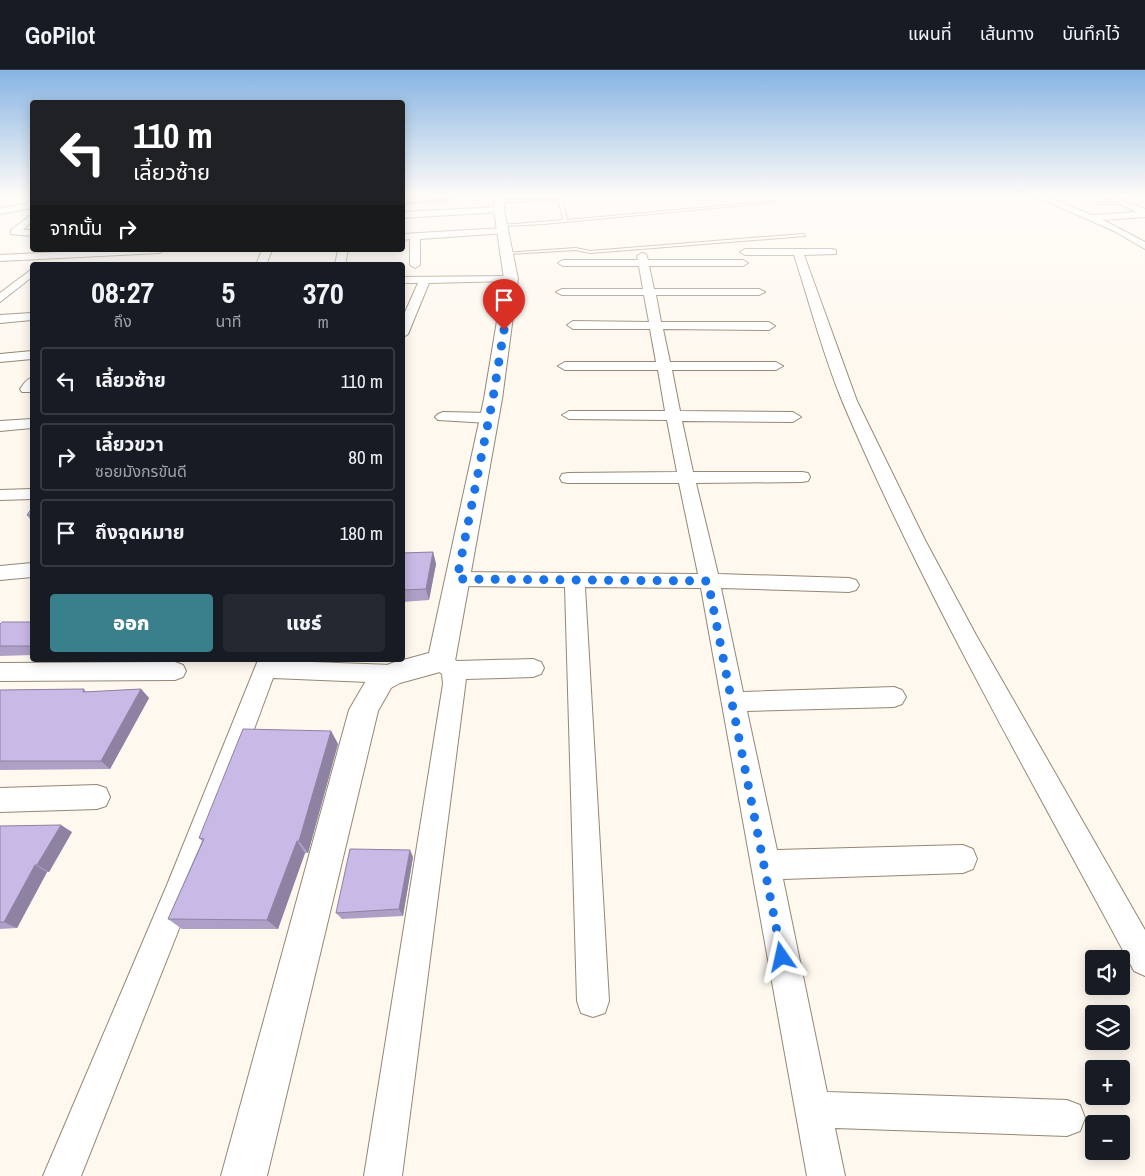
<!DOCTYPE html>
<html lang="th">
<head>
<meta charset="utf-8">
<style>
	body { margin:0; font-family:"Archivo Narrow","Noto Sans Thai",sans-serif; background:#242831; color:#f1f3f6; height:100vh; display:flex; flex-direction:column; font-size:19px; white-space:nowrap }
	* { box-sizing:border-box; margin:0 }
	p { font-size:16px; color:#9ea1a6 }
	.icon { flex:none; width:28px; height:28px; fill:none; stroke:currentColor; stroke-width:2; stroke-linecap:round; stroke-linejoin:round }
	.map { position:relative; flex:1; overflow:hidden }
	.sheet { position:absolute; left:30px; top:192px; width:375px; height:400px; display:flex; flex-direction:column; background:#171b24; border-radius:5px; box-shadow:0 2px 12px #0003 }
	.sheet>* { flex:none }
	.guide { position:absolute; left:30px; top:30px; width:375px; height:152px; border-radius:5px; box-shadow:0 2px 12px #0003; background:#202124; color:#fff; overflow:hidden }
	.controls { position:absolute; left:1085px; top:880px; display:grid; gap:10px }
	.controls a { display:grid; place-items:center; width:45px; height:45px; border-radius:5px; background:#171b24; box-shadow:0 2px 12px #0003; font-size:25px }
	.pin { position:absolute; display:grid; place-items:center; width:42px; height:42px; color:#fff; margin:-51px -21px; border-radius:50% 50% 50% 0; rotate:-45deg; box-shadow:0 0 5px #0007 }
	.pin .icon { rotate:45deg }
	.me { position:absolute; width:55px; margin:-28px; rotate:349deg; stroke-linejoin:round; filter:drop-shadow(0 0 4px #0008) }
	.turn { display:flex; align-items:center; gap:18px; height:105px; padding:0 20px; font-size:22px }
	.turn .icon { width:65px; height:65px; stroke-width:2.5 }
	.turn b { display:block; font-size:35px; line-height:42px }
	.then { display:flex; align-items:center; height:48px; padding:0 20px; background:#0003; gap:10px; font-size:19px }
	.eta { display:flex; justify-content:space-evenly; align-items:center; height:85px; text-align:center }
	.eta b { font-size:30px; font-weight:800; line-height:35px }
	.action { display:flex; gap:10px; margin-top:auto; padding:10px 20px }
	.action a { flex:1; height:58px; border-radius:5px; background:#3a808c; color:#fff; font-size:20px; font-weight:800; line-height:58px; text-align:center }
	.action a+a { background:#242831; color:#f1f3f6 }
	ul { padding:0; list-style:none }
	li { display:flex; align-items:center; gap:15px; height:68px; margin:0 10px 8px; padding:0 10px; border:2px solid #363941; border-radius:5px }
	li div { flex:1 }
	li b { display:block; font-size:19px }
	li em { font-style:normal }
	header { display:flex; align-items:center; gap:30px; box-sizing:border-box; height:70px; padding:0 25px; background:#171b24; border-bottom:1px solid #363941 }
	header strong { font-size:24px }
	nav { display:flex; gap:28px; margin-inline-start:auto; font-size:18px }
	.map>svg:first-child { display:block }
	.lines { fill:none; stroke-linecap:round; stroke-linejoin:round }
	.service-casing { stroke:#958773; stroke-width:2 }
	.minor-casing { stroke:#958773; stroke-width:2 }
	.tertiary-casing { stroke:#958773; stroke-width:2 }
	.service { fill:#fff; fill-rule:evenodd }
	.minor { fill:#fff; fill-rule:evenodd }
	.tertiary { fill:#fff; fill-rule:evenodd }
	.wall { fill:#ad9fc6 }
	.shaded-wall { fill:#8d82a1 }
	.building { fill:#c9b9e6; stroke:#8d82a1 }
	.route { stroke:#1a73e8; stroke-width:9; stroke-dasharray:0 16.2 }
</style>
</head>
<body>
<header>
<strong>GoPilot</strong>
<nav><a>แผนที่</a><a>เส้นทาง</a><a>บันทึกไว้</a></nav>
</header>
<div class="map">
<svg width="1145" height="1106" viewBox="0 0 1145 1106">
	<rect width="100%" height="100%" fill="#fef8ef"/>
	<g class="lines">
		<!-- service casing -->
		<g class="service-casing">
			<g id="service">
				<path d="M559 129 563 131 567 150 774 131 776 132 544 154 503 156 501 155 563 150 559 132 558 131 499 132 498 130Z"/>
				<path d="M1097 132 1125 133 1127 134H1096Z"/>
				<path d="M803 164 805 166 590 183 576 180 508 184 506 183 576 178 590 181Z"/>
			</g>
		</g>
		<!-- minor casing -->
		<g class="minor-casing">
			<g id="minor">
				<path d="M402 125H435L431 128H402Z"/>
				<path d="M1032 125H1043L1092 145 1137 142 1098 125H1109L1145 139V147L1103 150 1145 172V179L1114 161Z"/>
				<path d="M32 133V138L0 144V138Z"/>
				<path d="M499 137 503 140 502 142 402 148V142Z"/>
				<path d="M32 144V151L23 160H32V166L11 164V160Z"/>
				<path d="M503 158 506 159V163L420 169V195L415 198 410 195V169L402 170V164Z"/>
				<path d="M832 179 836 180V184L804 185 857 331 925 470 976 565 1145 860V906L1134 901C1034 714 926 528 843 333 823 285 810 234 794 185H745L740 182 745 179Z"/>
				<path d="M99 180H165L160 183 0 191V185Z"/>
				<path d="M262 180H272L266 195H256Z"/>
				<path d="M338 180H348L345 195H335Z"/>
				<path d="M642 183 646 184 648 190H743L748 193 743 196H649L654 219H759L765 222 759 225H656L661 252H769L775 256 769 260 663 259 670 292H776L783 296 776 300H672L680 341 793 342 801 347 793 352 682 351 693 402H802L808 403 810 407 808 411 802 412 696 413 718 504 849 508 856 510 859 515 856 520 849 522 721 518 743 622 894 617 902 620 906 627 902 634 894 637 747 641 777 780 963 775 973 779 977 789 973 799 963 803 783 809 827 1022 1067 1030 1080 1035 1085 1048 1080 1061 1067 1066 835 1058 845 1106H807L701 518 585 517 609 931 605 943 593 947 581 943 577 931 565 517 457 516 450 514 447 509 450 504 457 502 698 504 679 413H568L562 412 560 408 562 404 568 403 677 402 667 350 569 349 562 345 569 341H665L658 300H565L558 296 565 292H656L650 259H573L567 255 573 251 649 252 644 225H562L556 222 562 219H643L639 196H563L558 193 563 190H638L637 186Z"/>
				<path d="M32 199V207L0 232V223Z"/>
				<path d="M511 206 515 207V211L429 213 408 264 402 268V249L418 213H402V207Z"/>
				<path d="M32 243V250L0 253V245Z"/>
				<path d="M32 281V289L0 292V284Z"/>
				<path d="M32 308V322H22L20 319C24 314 26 309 32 308Z"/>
				<path d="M443 342 489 343 497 348 489 353 438 350 435 347 438 344Z"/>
				<path d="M32 349V358L0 361V351Z"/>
				<path d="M32 419V429L0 430V420Z"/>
				<path d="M32 493V507L0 510V496Z"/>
				<path d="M441 582 457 591 533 589 541 592 544 598 541 604 533 607 466 609 402 1106H364L443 614 442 604 433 597 430 591 433 585Z"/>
				<path d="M258 590 392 595 400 598 403 604 400 610 392 613 273 608 194 821 81 1106H43L167 815Z"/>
				<path d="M175 592 183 595 186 601 183 607 175 610 0 611V593Z"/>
				<path d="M97 715 106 718 110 727 106 736 97 739 0 742V718Z"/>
			</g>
		</g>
		<!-- tertiary casing -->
		<g class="tertiary-casing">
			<path id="tertiary" d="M495 125H505L504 140 518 209 502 329 455 591 451 599 400 613 391 618 378 641 267 1106H221L349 640 371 602 392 593 429 583 484 329 504 209 494 140Z"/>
		</g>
		<!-- service -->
		<use href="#service" class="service"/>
		<!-- minor -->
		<use href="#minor" class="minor"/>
		<!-- tertiary -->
		<use href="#tertiary" class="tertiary"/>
	</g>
	<!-- wall -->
	<g class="wall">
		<path d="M449 125 450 133 402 135V127H431Z"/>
		<path d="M32 438V452L27 445Z"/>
		<path d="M433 482 436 494 429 530 402 532V483Z"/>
		<path d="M32 552V585L0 586V554Z"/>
		<path d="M84 619 86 622 141 619 149 628 110 699 0 700V620Z"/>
		<path d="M331 661 338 674 308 783H305L278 859H182L168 849 202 771 199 768Z"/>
		<path d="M0 756 72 762 49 802H47L17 858 0 859Z"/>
		<path d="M413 787 403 846 342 849 336 843Z"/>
	</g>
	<!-- shaded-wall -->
	<g class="shaded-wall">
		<path d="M433 482 436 494 429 530 426 519Z"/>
		<path d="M141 619 149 628 110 699 101 691Z"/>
		<path d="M331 661 338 674 308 783 299 771Z"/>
		<path d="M61 755 72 762 49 802 37 795Z"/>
		<path d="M297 771 305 783 278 859 267 850Z"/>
		<path d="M410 780 413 787 403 846 399 839Z"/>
		<path d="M35 795 47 802 17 858 4 852Z"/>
	</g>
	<!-- building -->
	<g class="building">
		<path d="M433 125H449L450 129 402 132V127H431Z"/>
		<path d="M32 438V445H27Z"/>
		<path d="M433 482 426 519 402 520V483Z"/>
		<path d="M2 552H32V576H0V554Z"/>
		<path d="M84 619 83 622 141 619 101 691H0V620Z"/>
		<path d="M243 659 331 661 299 771H297L267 850 168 849 204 769 199 768Z"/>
		<path d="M61 755 37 795H35L4 852H0V756Z"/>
		<path d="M350 779 410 780 399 839 336 843Z"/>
	</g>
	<!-- sky -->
	<linearGradient id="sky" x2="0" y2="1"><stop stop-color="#87b4e3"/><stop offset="0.45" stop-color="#fffcf8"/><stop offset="1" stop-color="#fffcf8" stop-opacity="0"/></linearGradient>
	<rect width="1145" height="280" fill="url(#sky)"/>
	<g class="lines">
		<!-- route -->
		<path class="route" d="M504 260 493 328 457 509 708 511 782 887"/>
	</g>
</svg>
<div class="controls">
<a><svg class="icon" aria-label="sound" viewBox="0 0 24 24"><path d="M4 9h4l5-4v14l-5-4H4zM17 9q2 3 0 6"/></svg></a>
<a><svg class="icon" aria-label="layers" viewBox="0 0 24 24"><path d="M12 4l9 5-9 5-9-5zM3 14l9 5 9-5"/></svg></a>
<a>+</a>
<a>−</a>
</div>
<div class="pin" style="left:504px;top:260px;background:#d93025"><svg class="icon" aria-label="arrive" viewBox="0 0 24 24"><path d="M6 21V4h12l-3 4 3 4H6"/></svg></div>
<svg class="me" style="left:782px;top:887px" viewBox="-20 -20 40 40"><path d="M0-17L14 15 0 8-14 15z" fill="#1a73e8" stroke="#fff" stroke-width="4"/></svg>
<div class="guide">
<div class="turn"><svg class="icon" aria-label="left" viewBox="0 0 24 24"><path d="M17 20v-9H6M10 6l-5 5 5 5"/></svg><div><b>110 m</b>เลี้ยวซ้าย</div></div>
<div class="then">จากนั้น<svg class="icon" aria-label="right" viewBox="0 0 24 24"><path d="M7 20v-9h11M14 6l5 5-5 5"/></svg></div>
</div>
<section class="sheet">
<div class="eta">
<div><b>08:27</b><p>ถึง</p></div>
<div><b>5</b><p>นาที</p></div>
<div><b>370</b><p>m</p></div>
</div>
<ul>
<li><svg class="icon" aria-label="left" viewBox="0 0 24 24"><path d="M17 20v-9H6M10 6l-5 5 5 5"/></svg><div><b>เลี้ยวซ้าย</b></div><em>110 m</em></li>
<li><svg class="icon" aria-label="right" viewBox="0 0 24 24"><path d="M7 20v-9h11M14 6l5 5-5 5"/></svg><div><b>เลี้ยวขวา</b><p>ซอยมังกรขันดี</p></div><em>80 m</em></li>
<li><svg class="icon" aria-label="arrive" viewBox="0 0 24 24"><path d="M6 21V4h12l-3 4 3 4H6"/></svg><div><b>ถึงจุดหมาย</b></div><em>180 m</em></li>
</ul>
<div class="action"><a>ออก</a><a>แชร์</a></div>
</section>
</div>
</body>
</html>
